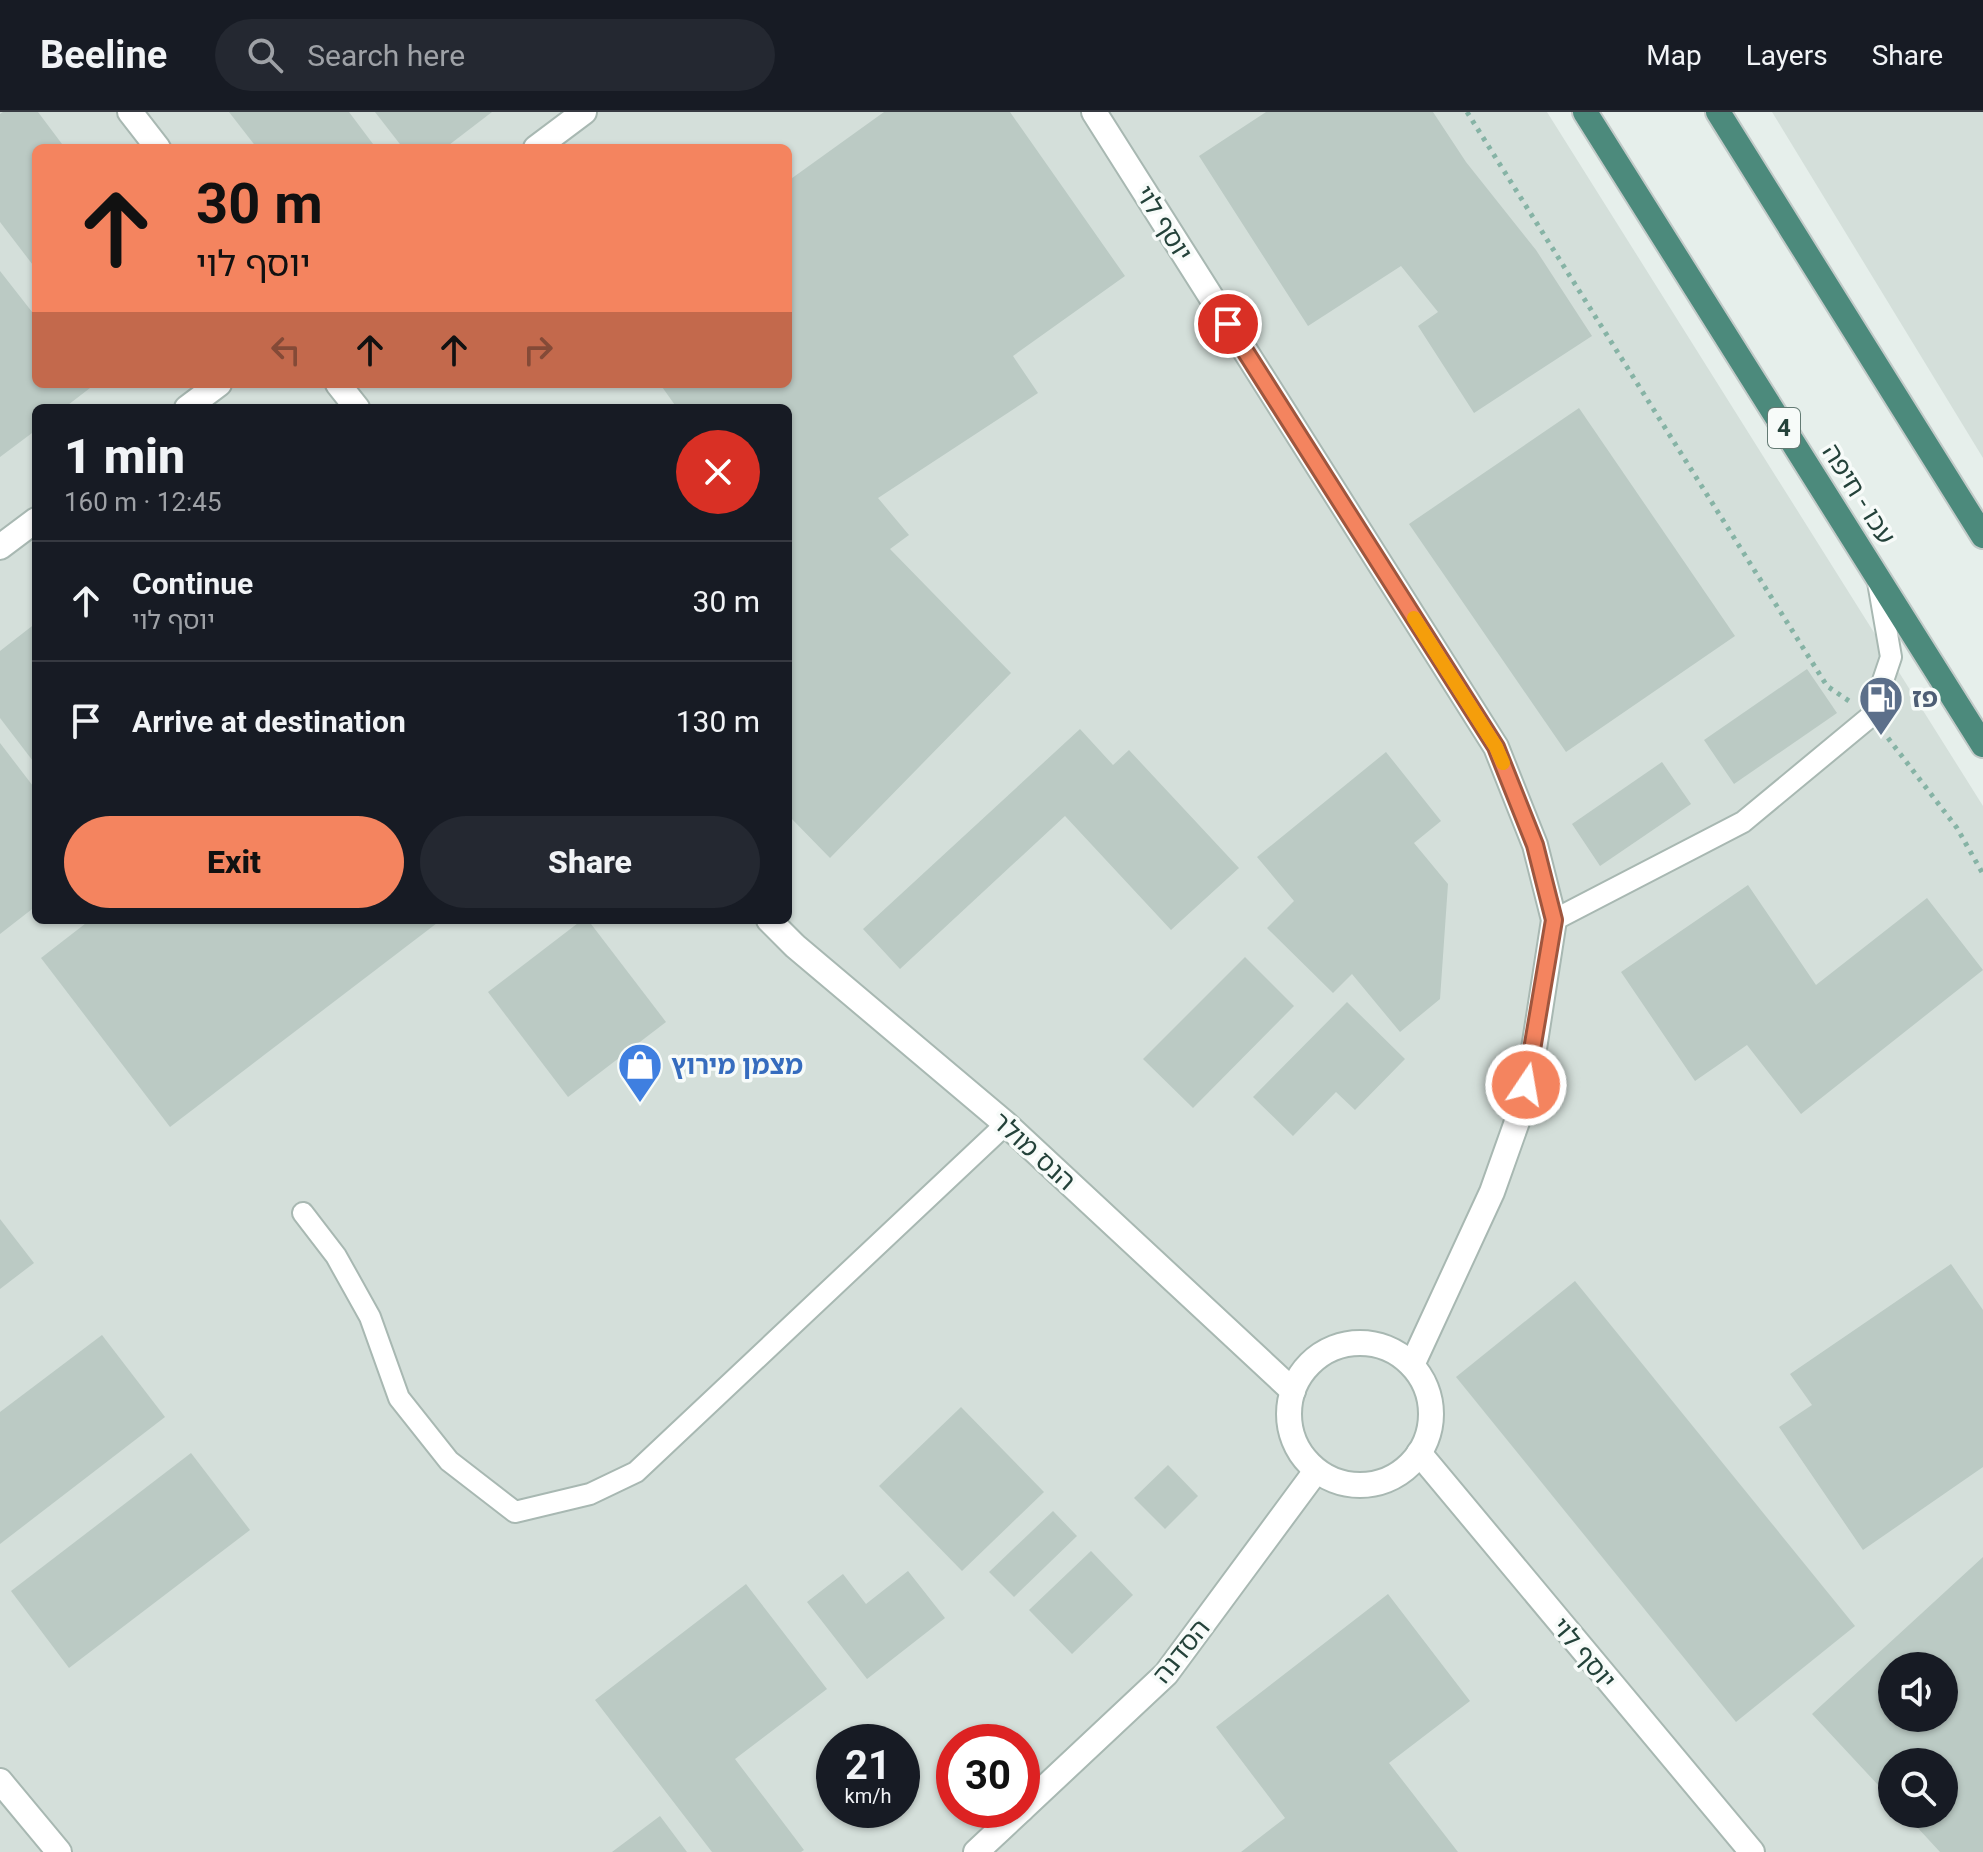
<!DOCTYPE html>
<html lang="en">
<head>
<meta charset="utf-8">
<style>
	body { margin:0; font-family:Roboto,"Noto Sans Hebrew",sans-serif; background:#242831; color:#f1f3f6; height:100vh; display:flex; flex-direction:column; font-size:30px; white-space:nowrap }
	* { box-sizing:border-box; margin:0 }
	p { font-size:26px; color:#9ea1a6 }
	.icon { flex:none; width:44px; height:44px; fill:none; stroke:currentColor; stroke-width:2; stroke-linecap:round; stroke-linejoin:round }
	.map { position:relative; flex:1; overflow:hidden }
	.side { position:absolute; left:32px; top:292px; width:760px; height:520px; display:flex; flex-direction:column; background:#171b24; border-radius:12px; box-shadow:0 2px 6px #0004 }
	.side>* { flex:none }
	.hud { position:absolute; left:32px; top:32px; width:760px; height:244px; border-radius:12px; box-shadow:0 2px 6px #0004; background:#f4845f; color:#111; overflow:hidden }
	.tools { position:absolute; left:1878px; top:1540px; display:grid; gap:16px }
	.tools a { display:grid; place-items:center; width:80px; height:80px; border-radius:50%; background:#171b24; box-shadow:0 2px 6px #0004; font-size:40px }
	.speed { position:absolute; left:816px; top:1612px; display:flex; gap:16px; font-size:40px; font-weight:700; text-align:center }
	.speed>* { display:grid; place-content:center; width:104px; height:104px; border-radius:50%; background:#171b24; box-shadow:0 2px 6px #0004; line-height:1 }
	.speed small { font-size:20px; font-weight:400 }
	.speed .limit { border:12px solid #d22; background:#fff; color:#111 }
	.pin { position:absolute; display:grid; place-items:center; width:68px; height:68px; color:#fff; margin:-34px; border:4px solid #fff; border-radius:50%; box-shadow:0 2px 8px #0007 }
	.me { position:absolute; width:88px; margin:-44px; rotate:12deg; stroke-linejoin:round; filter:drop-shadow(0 0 6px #0008) }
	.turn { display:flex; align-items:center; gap:28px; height:168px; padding:0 32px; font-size:36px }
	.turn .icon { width:104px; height:104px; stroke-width:2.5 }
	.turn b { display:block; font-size:56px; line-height:68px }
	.lanes { display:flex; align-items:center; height:76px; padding:0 32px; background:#0003; justify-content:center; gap:40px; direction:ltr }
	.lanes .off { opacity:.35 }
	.round { display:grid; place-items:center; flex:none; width:84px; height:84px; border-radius:42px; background:#242831 }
	.headline { display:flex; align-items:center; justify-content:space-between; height:136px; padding:0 32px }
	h1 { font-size:48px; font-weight:800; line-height:60px }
	.button { display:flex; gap:16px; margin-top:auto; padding:16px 32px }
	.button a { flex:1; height:92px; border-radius:48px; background:#f4845f; color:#111; font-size:32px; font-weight:800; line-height:92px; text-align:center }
	.button a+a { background:#242831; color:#f1f3f6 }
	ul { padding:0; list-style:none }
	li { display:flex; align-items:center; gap:24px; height:120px; padding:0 32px; border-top:2px solid #363941 }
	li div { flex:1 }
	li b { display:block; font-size:30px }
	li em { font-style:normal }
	header { display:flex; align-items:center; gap:48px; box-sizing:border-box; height:112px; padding:0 40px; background:#171b24; border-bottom:2px solid #363941 }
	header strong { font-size:38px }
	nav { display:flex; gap:44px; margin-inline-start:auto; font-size:28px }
	.search { width:560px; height:72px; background:#242831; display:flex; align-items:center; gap:20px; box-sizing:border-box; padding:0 28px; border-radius:44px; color:#9ea1a6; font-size:30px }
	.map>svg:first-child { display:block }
	.built { fill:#d4dfda; fill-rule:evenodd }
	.building { fill:#bbcac4; fill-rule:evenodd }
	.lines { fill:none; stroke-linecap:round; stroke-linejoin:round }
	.service-casing { stroke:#a8b8b2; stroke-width:24 }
	.minor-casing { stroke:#a8b8b2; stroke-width:28 }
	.trunk-casing { stroke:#c2cac8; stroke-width:28 }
	.path { stroke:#86b3a5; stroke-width:5; stroke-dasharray:4 6; stroke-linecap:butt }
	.service { stroke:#fff; stroke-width:20 }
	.minor { stroke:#fff; stroke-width:24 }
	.trunk { stroke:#4c8a7c; stroke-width:24 }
	.route-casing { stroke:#9f563e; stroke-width:20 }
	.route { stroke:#f4845f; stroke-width:14 }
	.slow { stroke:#f59e0b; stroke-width:14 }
	.labels { text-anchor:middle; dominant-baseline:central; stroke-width:7; stroke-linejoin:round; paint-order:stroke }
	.shield { fill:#f7fbf9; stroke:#637a73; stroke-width:2 }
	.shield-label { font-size:24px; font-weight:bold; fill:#24423a }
	.street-label { font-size:26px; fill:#24423a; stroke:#f7fbf9 }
	.service-label { font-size:26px; font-weight:bold; fill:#4e5e75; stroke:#f7fbf9; text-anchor:start }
	.shop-label { font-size:26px; font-weight:bold; fill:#366cbe; stroke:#f7fbf9; text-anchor:start }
</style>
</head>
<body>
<header>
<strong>Beeline</strong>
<div class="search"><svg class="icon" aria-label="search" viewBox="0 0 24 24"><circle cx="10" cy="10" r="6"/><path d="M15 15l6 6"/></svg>Search here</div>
<nav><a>Map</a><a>Layers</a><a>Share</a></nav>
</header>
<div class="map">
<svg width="1983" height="1740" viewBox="0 0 1983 1740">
	<rect width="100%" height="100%" fill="#e6efeb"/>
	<!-- built -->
	<g class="built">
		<path d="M0 0H1547L1983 694V1740H0ZM36 36H788V272H36ZM36 296H788V808H36ZM1892 1554H1944V1606H1892ZM834 1630H902V1698H834ZM954 1630H1022V1698H954ZM1892 1650H1944V1702H1892Z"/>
		<path d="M1772 0H1983V346Z"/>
	</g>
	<!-- building -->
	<g class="building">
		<path d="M3 0H38L65 36H36V157L0 110V2Z"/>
		<path d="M229 0H349L376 36H257Z"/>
		<path d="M375 0H492L445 36H403Z"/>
		<path d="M884 0H1010L1125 164 1013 244 1038 281 878 386 909 423 890 437 1011 561 830 746 788 703V296H677L660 272H788V69Z"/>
		<path d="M1266 0H1433L1466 50 1536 138 1592 224 1474 301 1418 214 1438 200 1401 154 1308 214 1199 44Z"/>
		<path d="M0 159 36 205V272H87L90 276 64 296H36V318L0 345Z"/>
		<path d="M1579 296 1735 524 1566 640 1409 412Z"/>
		<path d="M36 511V653L0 606V539Z"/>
		<path d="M1807 557 1837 601 1734 672 1704 628Z"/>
		<path d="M1080 617 1113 653 1129 638 1239 756 1171 818 1065 704 900 857 863 817Z"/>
		<path d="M0 631 36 678V794L0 822Z"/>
		<path d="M1386 640 1441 709 1414 731 1448 772 1440 887 1400 920 1352 862 1333 881 1267 816 1294 789 1257 745Z"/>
		<path d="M1662 650 1691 692 1600 754 1572 712Z"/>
		<path d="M1748 773 1816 873 1927 786 1983 858 1801 1002 1747 933 1695 969 1621 860Z"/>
		<path d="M90 808H441L170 1015 41 846Z"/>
		<path d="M582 808H588L666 910 568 985 488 880Z"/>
		<path d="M1245 845 1294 894 1193 996 1143 947Z"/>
		<path d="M1347 890 1405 947 1355 998 1336 980 1293 1024 1253 985Z"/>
		<path d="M0 1107 34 1151 0 1177Z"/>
		<path d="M1951 1152 1983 1198V1355L1863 1438 1779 1315 1812 1293 1790 1262Z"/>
		<path d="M1575 1169 1855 1514 1736 1610 1456 1265Z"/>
		<path d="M102 1223 165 1305 0 1432V1300Z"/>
		<path d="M961 1295 1044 1380 962 1459 879 1374Z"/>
		<path d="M191 1341 250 1418 69 1556 11 1479Z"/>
		<path d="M1168 1353 1198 1384 1165 1417 1134 1386Z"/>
		<path d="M1053 1399 1077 1424 1014 1485 989 1460Z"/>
		<path d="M1091 1439 1133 1483 1072 1542 1029 1498Z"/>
		<path d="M1983 1445V1740H1940L1905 1702H1944V1650H1892V1688L1812 1602ZM1892 1554H1944V1606H1892Z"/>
		<path d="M908 1459 945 1506 867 1567 807 1490 843 1462 866 1492Z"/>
		<path d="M746 1472 827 1577 735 1647 804 1738 801 1740H712L595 1588Z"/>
		<path d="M1388 1482 1470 1589 1389 1651 1458 1740H1241L1285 1706 1216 1615Z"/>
		<path d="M660 1704 687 1740H612Z"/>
	</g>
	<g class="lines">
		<!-- service casing -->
		<g class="service-casing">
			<g id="service">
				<path d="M1554 808 1743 710 1871 604 1891 545 1878 470"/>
				<path d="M303 1101 336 1144 370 1205 399 1286 449 1349 515 1400 590 1382 636 1360 1006 1012"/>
			</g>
		</g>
		<!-- minor casing -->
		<g class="minor-casing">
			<g id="minor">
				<path d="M130 0 158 36"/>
				<path d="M1094 0 1496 635 1535 733 1554 808 1533 943 1519 1004 1492 1080 1412 1253"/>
				<path d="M536 36 584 0"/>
				<path d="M338 272 357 296"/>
				<path d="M187 296 219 272"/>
				<path d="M0 435 36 408"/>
				<path d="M769 808 795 834 1006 1012 1293 1279"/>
				<circle cx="1360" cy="1302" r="71"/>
				<path d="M1419 1341 1752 1740"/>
				<path d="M0 1669 59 1740"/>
				<path d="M1022 1697 1166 1562 1316 1359"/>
				<path d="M976 1740 1021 1698"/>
			</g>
		</g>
		<!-- trunk casing -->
		<g class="trunk-casing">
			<g id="trunk">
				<path d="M1585 0 1983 633"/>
				<path d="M1718 0 1983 424"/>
			</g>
		</g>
		<!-- path -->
		<g class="path">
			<path d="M1467 0 1827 574 1849 589"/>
			<path d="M1888 626 1957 716 1983 762"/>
		</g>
		<!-- service -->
		<use href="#service" class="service"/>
		<!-- minor -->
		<use href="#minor" class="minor"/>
		<!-- trunk -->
		<use href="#trunk" class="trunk"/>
	</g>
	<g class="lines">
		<!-- route casing -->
		<g class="route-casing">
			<path id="route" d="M1228 212 1496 635 1535 733 1554 808 1526 973"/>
		</g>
		<!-- route -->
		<use href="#route" class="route"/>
		<!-- slow -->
		<path class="slow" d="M1414 506 1496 635 1503 651"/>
	</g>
	<!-- icons -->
	<defs>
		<g id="fuel-pin" transform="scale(2.3)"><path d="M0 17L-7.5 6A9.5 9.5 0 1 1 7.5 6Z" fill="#5c6f8a" stroke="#f7fbf9"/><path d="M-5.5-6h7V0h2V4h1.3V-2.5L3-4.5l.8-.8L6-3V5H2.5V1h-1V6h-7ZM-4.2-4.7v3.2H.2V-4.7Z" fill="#fff"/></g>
		<g id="shop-pin" transform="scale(2.3)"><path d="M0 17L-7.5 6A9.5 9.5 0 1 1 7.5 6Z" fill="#3f7fe0" stroke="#f7fbf9"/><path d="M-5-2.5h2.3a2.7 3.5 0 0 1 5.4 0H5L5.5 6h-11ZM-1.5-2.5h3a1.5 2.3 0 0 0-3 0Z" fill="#fff"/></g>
	</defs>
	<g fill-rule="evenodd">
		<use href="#fuel-pin" x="1881" y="586"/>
		<use href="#shop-pin" x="640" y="953"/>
	</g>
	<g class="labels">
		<!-- shield labels -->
		<rect class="shield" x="1768" y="296" width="32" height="40" rx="6"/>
		<g class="shield-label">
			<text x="1784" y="316">4</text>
		</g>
		<!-- street labels -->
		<g class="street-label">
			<text transform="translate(1164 111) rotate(58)">יוסף לוי</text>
			<text transform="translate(1859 382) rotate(58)">עכו - חיפה</text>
			<text transform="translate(1034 1039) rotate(42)">הנס מולר</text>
			<text transform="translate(1181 1539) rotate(-51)">הסדנה</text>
			<text transform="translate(1584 1541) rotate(50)">יוסף לוי</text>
		</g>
		<!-- service labels -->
		<g class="service-label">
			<text x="1912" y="586">פז</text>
		</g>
		<!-- shop labels -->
		<g class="shop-label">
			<text x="671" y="953">מצמן מירוץ</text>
		</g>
	</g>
</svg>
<div class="tools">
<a><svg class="icon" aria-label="sound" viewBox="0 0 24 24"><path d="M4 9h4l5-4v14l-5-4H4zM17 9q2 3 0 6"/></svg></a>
<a><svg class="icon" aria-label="search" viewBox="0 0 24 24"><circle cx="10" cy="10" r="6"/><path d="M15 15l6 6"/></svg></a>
</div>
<div class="speed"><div>21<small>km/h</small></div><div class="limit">30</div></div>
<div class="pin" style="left:1228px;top:212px;background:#d93025"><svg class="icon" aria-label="arrive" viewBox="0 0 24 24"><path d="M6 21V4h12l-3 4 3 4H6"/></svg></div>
<svg class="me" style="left:1526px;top:973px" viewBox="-20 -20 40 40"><circle r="17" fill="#f4845f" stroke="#fff" stroke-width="3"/><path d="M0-11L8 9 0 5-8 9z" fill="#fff"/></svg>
<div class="hud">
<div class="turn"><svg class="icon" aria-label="ahead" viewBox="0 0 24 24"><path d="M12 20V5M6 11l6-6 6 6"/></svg><div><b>30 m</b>יוסף לוי</div></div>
<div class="lanes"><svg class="icon off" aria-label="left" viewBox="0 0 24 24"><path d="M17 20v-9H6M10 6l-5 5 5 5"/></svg><svg class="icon" aria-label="ahead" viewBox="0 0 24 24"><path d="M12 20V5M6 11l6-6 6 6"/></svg><svg class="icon" aria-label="ahead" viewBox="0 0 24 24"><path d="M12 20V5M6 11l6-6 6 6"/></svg><svg class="icon off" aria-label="right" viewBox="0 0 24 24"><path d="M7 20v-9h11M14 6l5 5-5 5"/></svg></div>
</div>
<section class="side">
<div class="headline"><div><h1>1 min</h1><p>160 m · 12:45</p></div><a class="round" style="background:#d93025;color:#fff"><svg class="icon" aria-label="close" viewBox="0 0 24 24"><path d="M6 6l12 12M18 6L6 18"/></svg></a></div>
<ul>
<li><svg class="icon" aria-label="ahead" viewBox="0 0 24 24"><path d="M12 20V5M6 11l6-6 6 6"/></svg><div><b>Continue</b><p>יוסף לוי</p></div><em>30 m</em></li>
<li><svg class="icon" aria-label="arrive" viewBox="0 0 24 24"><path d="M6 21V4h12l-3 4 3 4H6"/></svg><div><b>Arrive at destination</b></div><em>130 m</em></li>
</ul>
<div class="button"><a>Exit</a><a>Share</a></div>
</section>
</div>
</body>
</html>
